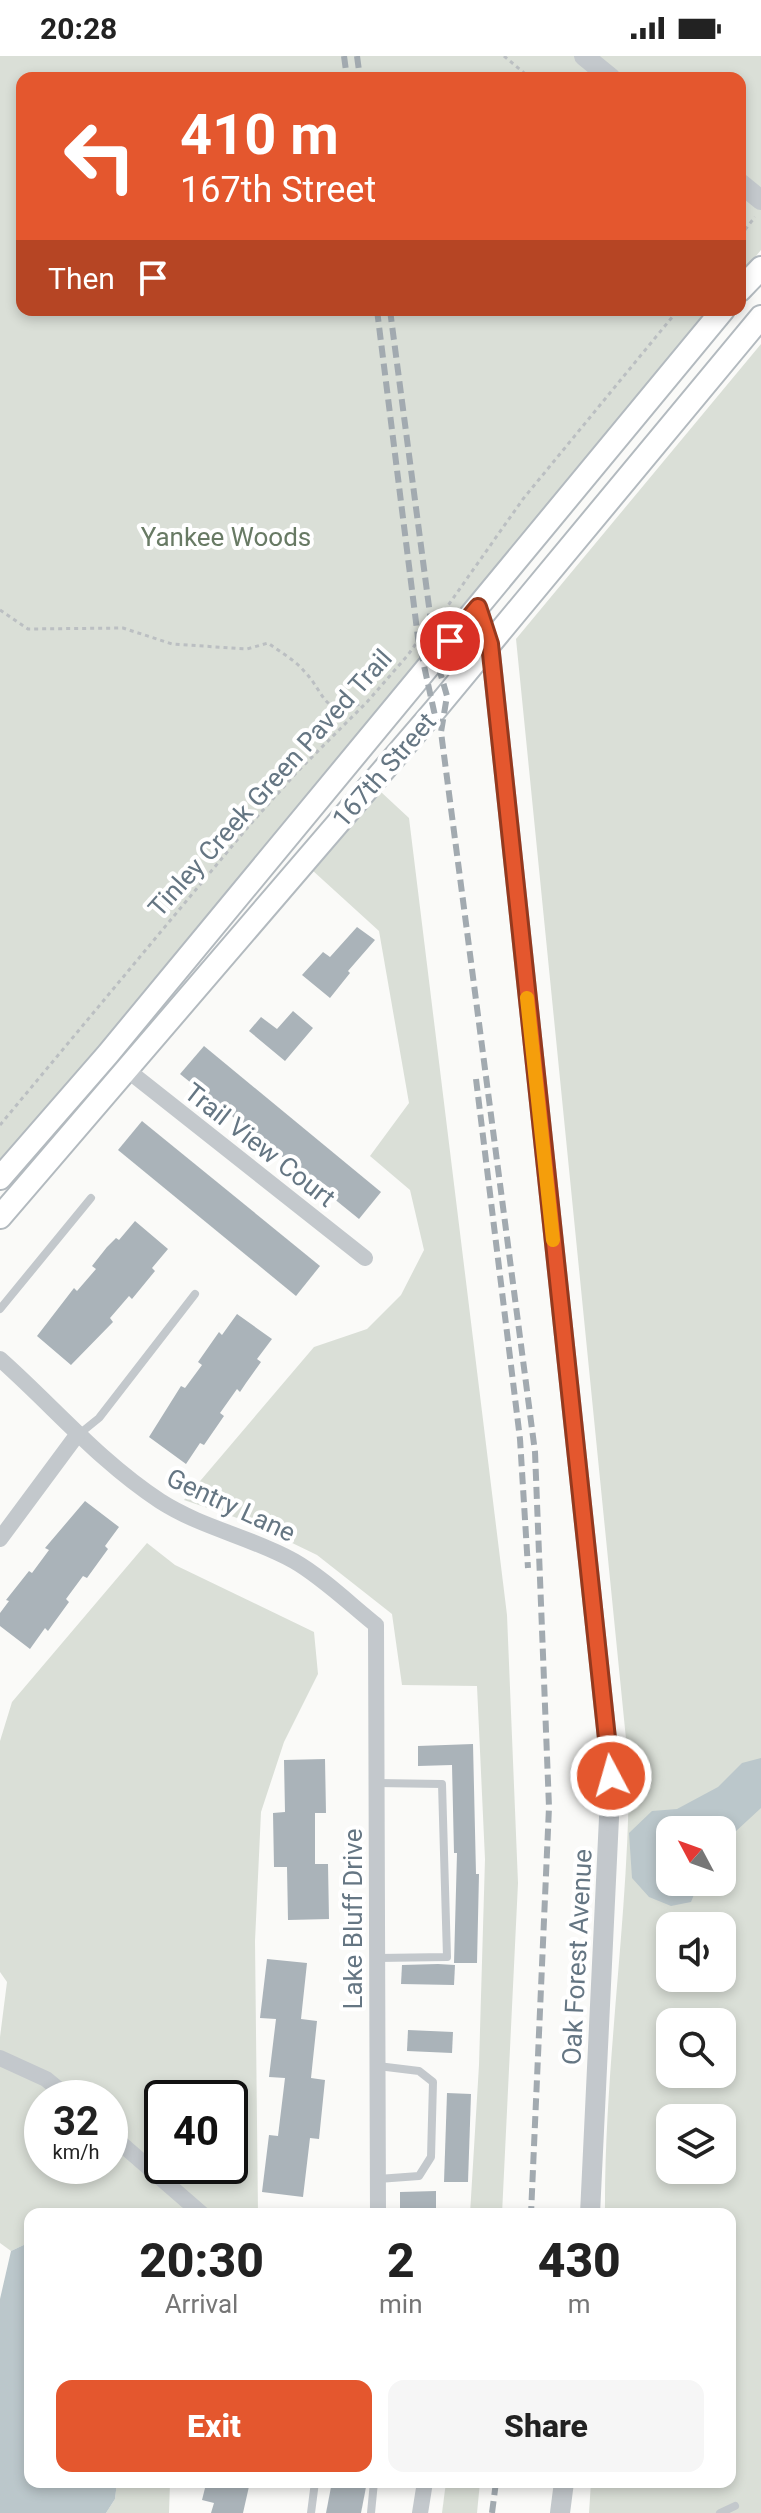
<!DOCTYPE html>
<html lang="en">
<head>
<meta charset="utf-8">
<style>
	body { margin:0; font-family:Roboto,sans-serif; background:#f6f6f6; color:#222; height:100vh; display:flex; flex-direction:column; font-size:30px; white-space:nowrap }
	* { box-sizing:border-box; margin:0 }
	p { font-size:26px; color:#767676 }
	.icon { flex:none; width:44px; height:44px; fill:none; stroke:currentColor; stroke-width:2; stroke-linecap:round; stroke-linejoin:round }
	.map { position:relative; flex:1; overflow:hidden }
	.sheet { position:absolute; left:24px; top:2152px; width:712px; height:280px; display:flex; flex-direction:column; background:#fff; border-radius:16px; box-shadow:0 4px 12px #0003 }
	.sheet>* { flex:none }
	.top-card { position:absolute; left:16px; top:16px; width:730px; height:244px; border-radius:16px; box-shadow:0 4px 12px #0003; background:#e4572e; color:#fff; overflow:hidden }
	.needle { width:52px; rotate:311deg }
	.fabs { position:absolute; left:656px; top:1760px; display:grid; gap:16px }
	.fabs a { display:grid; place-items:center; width:80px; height:80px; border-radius:16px; background:#fff; box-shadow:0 4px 12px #0003; font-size:40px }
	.speed { position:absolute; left:24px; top:2024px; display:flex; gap:16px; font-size:40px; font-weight:700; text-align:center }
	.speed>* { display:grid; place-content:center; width:104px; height:104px; border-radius:50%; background:#fff; box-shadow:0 4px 12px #0003; line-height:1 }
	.speed small { font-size:20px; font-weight:400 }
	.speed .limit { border:4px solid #111; border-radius:12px; background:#fff; color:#111 }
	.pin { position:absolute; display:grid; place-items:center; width:68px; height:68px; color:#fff; margin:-34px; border:4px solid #fff; border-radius:50%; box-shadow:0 2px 8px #0007 }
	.me { position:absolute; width:88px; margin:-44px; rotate:354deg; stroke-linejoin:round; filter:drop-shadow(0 0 6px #0008) }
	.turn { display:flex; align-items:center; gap:28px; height:168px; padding:0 32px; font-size:36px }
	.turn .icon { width:104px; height:104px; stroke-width:2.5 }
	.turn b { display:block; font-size:56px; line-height:68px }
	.then { display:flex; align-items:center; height:76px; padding:0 32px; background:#0003; gap:16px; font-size:30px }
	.eta { display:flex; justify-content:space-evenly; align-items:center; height:136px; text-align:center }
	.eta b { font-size:48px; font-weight:800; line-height:56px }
	.button { display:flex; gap:16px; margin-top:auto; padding:16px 32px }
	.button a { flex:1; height:92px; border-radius:16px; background:#e4572e; color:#fff; font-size:32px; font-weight:800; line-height:92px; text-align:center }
	.button a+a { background:#f6f6f6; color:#222 }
	.status { display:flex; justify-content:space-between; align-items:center; height:56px; padding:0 40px; background:#fff; direction:ltr }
	.status svg { height:22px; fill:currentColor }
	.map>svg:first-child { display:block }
	.green { fill:#dadfd7; fill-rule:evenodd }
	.water { fill:#bbc7cb }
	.building { fill:#aab3b9 }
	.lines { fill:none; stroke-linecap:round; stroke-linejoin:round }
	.secondary-casing { stroke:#b3babf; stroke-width:26 }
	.path { stroke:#bbbfc2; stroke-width:3; stroke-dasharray:4 4; stroke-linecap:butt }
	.service { stroke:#c3c8cc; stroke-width:8 }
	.minor { stroke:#c3c8cc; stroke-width:16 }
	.tertiary { stroke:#c3c8cc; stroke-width:20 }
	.secondary { stroke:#fff; stroke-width:22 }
	.rail { stroke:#a2aab0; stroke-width:6; stroke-dasharray:12 6; stroke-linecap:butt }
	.route-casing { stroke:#94391e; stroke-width:20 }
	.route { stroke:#e4572e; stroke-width:14 }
	.slow { stroke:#f59e0b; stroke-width:14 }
	.labels { text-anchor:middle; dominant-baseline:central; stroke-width:8; stroke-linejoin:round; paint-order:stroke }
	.park-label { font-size:26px; fill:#687a64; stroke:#fff }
	.street-label { font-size:26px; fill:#657683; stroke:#fff }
</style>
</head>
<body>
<div class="status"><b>20:28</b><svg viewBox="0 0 49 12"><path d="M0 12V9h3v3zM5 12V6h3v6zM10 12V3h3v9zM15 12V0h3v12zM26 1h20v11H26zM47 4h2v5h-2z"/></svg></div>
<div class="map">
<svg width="761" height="2457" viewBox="0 0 761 2457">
	<rect width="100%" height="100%" fill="#fafaf8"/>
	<!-- green -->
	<g class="green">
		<path d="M0 0H761V194L740 219V22H22V254H711C473 538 240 825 0 1107Z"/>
		<path d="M761 288V2457H589L591 2426H730V2158H605C604 2009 629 1861 629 1713L516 583ZM670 1774H722V1826H670ZM670 1870H722V1922H670ZM670 1966H722V2018H670ZM670 2062H722V2114H670Z"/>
		<path d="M381 736 409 762 507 1559 518 1827 502 2158H470L479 2009 485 1803 477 1630 402 1629 392 1558 317 1499 249 1466 184 1444 314 1291 367 1273 401 1239 424 1194 410 1134 370 1100 409 1047 379 875 312 814Z"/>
		<path d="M147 1487 175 1509 314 1576 318 1618 284 1686 261 1756 255 1885 258 2158H30V2186L11 2195 0 2187V1981L7 1926 0 1916V1685L12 1646ZM42 2042H110V2110H42ZM162 2042H230V2110H162Z"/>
		<path d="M117 2426H170L169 2457H106L115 2443Z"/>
		<path d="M446 2426H480L477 2457H442Z"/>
	</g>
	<!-- water -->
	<g class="water">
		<path d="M761 1702V1752L722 1788V1774H670V1826H699L691 1846 671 1850 649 1841 632 1822 629 1777 652 1755 677 1753 718 1731 742 1707Z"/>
		<path d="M30 2186V2426H117L115 2443 106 2457H0V2243L11 2195Z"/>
	</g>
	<!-- building -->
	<g class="building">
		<path d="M357 871 375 884 348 915 350 917 330 942 302 919 323 896 330 901Z"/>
		<path d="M293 955 313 972 285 1005 249 975 261 961 277 973Z"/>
		<path d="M204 990 381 1136 359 1163 180 1018Z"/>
		<path d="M142 1065 320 1210 296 1240 118 1094Z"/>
		<path d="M135 1165 168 1193 152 1212 155 1215 132 1243 129 1240 110 1262 113 1266 71 1309 37 1280 74 1232 77 1235 96 1213 92 1210 107 1191 116 1182 119 1184Z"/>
		<path d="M237 1258 272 1283 257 1303 261 1306 246 1327 240 1336 237 1333 220 1357 224 1360 204 1389 200 1387 186 1408 149 1381 181 1330 185 1332 202 1309 198 1306 219 1276 222 1279Z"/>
		<path d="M85 1445 119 1471 105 1490 108 1493 87 1522 83 1520 66 1543 69 1546 53 1568 48 1575 45 1572 30 1593 0 1570V1557L9 1545 6 1544 29 1515 32 1517 49 1494 45 1492Z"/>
		<path d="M473 1688 476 1818H479L477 1907H454L457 1797H454L452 1709 418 1710V1690Z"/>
		<path d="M325 1703 326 1757H315V1808H328L329 1863 288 1864 287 1811H274L273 1757 285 1756 284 1704Z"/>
		<path d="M267 1903 307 1907 301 1963 317 1965 311 2022 325 2024 319 2083 310 2082 303 2141 262 2136 269 2079 278 2080 285 2022 269 2021 276 1963 260 1962Z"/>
		<path d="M438 1908 455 1909 454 1929 401 1928 402 1909Z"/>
		<path d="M408 1974 453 1976 452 1997 407 1995Z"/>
		<path d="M447 2037 471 2038 468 2126H444Z"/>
		<path d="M436 2135V2156H400V2136Z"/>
		<path d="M210 2426H250L243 2457H211L214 2447 202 2444 206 2428 210 2429Z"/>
		<path d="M332 2426H367L361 2457H326Z"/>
	</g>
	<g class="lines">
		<!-- secondary casing -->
		<g class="secondary-casing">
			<g id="secondary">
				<path d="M740 234 761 212"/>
				<path d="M0 1122 108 998 723 254"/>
				<path d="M0 1161 435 654 761 261"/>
			</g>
		</g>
		<!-- path -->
		<g class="path">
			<path d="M504 0 530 22"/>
			<path d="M740 180 755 161"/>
			<path d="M0 554 28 573 123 572 172 588 247 593 268 587C280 596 295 604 304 615 327 639 322 662 363 647"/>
			<path d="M0 1069 248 771 296 717 367 646 408 599 431 566 442 558 523 443 678 254"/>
		</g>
		<!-- service -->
		<g class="service">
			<path d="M0 1253 91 1142"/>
			<path d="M78 1379 99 1362 195 1238"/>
			<path d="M377 1727 442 1728 447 1901 378 1902"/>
			<path d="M378 2010 419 2015 433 2026 431 2101 419 2120 378 2123"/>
			<path d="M311 2457 315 2426"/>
			<path d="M371 2457 374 2426"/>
			<path d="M720 2457 735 2450"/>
		</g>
		<!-- minor -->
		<g class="minor">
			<path d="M126 1013 365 1202"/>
			<path d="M0 1303C54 1351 99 1405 160 1445 202 1472 251 1481 294 1505 322 1521 351 1549 376 1569L378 2158"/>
			<path d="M0 1483 77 1379"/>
			<path d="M0 2002 46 2023 69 2042"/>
			<path d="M110 2078 202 2158"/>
			<path d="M420 2457 425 2426"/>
		</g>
		<!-- tertiary -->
		<g class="tertiary">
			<path d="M584 0 611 22"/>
			<path d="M740 127 761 144"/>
			<path d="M478 551 490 588 611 1720 590 2158"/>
			<path d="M560 2457 564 2426"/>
		</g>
		<!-- secondary -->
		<use href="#secondary" class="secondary"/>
		<!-- rail -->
		<g class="rail">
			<path d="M344 0 347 22"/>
			<path d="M357 0 360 22"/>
			<path d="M377 254 418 582 437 669"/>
			<path d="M390 254 431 566 436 602 447 640 441 676 535 1396 549 1751 531 2158"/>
			<path d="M476 1023 520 1383 528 1512"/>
			<path d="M492 2457 496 2426"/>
		</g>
	</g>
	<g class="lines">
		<!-- route casing -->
		<g class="route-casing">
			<path id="route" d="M450 585 478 551 490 588 611 1720"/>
		</g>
		<!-- route -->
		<use href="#route" class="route"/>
		<!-- slow -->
		<path class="slow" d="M527 942 553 1184"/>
	</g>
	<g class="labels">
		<!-- park labels -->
		<g class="park-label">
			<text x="226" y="481">Yankee Woods</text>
		</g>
		<!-- street labels -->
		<g class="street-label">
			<text transform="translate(384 714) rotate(-49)">167th Street</text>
			<text transform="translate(270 727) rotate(-48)">Tinley Creek Green Paved Trail</text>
			<text transform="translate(260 1089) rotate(38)">Trail View Court</text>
			<text transform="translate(231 1449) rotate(25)">Gentry Lane</text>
			<text transform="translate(353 1863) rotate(-90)">Lake Bluff Drive</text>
			<text transform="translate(577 1901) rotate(-87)">Oak Forest Avenue</text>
		</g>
	</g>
</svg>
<div class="fabs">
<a><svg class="needle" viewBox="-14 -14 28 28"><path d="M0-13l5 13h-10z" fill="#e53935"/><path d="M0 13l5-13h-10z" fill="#767676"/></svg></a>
<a><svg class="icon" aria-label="sound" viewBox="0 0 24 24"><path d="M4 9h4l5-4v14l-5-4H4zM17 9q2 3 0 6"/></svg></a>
<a><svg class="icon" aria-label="search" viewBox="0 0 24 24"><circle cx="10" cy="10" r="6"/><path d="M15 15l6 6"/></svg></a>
<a><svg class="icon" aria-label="layers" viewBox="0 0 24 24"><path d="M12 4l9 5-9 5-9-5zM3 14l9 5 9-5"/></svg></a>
</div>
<div class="speed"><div>32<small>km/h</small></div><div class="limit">40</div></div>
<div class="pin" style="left:450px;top:585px;background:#d93025"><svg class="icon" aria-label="arrive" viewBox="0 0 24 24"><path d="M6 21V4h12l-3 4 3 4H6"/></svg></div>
<svg class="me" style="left:611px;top:1720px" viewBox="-20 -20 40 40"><circle r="17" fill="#e4572e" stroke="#fff" stroke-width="3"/><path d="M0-11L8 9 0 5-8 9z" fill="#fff"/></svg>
<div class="top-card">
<div class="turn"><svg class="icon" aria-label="left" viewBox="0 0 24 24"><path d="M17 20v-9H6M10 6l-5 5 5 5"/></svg><div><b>410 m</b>167th Street</div></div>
<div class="then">Then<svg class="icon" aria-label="arrive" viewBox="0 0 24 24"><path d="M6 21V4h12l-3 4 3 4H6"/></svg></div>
</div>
<section class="sheet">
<div class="eta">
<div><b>20:30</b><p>Arrival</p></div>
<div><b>2</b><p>min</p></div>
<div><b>430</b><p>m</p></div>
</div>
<div class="button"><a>Exit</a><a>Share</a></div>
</section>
</div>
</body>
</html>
